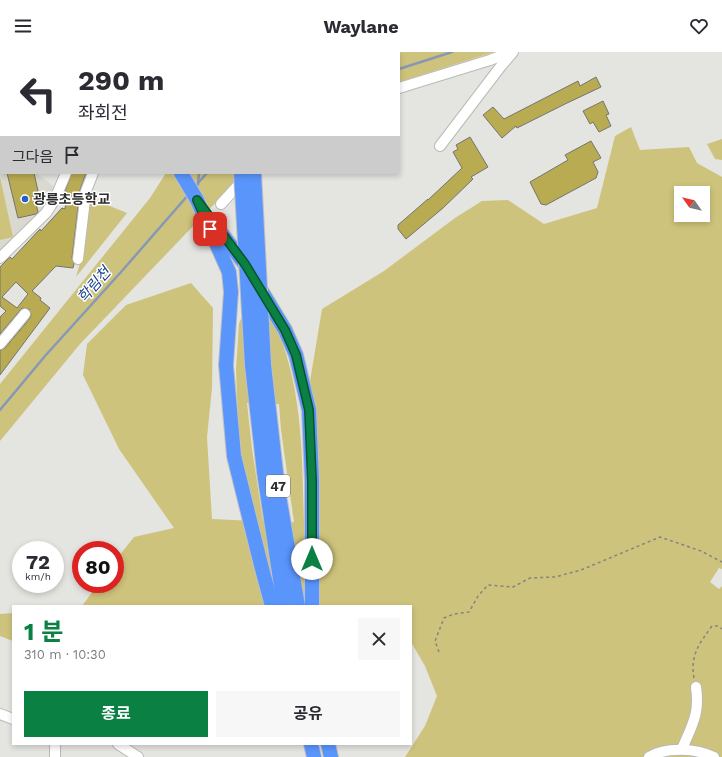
<!DOCTYPE html>
<html lang="ko">
<head>
<meta charset="utf-8">
<style>
	body { margin:0; font-family:"Work Sans","Noto Sans KR",sans-serif; background:#f7f7f7; color:#2b2b33; height:100vh; display:flex; flex-direction:column; font-size:15px; white-space:nowrap }
	* { box-sizing:border-box; margin:0 }
	p { font-size:13px; color:#7c7c81 }
	.icon { flex:none; width:22px; height:22px; fill:none; stroke:currentColor; stroke-width:2; stroke-linecap:round; stroke-linejoin:round }
	.map { position:relative; flex:1; overflow:hidden }
	.details { position:absolute; left:12px; top:553px; width:400px; height:140px; display:flex; flex-direction:column; background:#fff; border-radius:0px; box-shadow:0 2px 6px #0003 }
	.details>* { flex:none }
	.hud { position:absolute; left:0px; top:0px; width:400px; height:122px; box-shadow:0 2px 6px #0003; background:#fff; color:#2b2b33; overflow:hidden }
	.needle { width:26px; rotate:304deg }
	.controls { position:absolute; left:674px; top:134px; display:grid; gap:8px }
	.controls a { display:grid; place-items:center; width:36px; height:36px; border-radius:0px; background:#fff; box-shadow:0 2px 6px #0003; font-size:20px }
	.speed { position:absolute; left:12px; top:489px; display:flex; gap:8px; font-size:20px; font-weight:700; text-align:center }
	.speed>* { display:grid; place-content:center; width:52px; height:52px; border-radius:50%; background:#fff; box-shadow:0 2px 6px #0003; line-height:1 }
	.speed small { font-size:10px; font-weight:400 }
	.speed .limit { border:6px solid #d22; background:#fff; color:#111 }
	.pin { position:absolute; display:grid; place-items:center; width:34px; height:34px; color:#fff; margin:-17px; border-radius:8px; box-shadow:0 2px 6px #0006 }
	.me { position:absolute; width:44px; margin:-22px; rotate:0deg; stroke-linejoin:round; filter:drop-shadow(0 0 3px #0008) }
	.turn { display:flex; align-items:center; gap:14px; height:84px; padding:0 12px; font-size:18px }
	.turn .icon { width:52px; height:52px; stroke-width:2.5 }
	.turn b { display:block; font-size:28px; line-height:34px }
	.then { display:flex; align-items:center; height:38px; padding:0 12px; background:#0003; gap:8px; font-size:15px }
	.round { display:grid; place-items:center; flex:none; width:42px; height:42px; border-radius:0px; background:#f7f7f7 }
	.head { display:flex; align-items:center; justify-content:space-between; height:68px; padding:0 12px }
	h1 { font-size:24px; font-weight:700; line-height:30px; color:#0b8043 }
	.button { display:flex; gap:8px; margin-top:auto; padding:8px 12px }
	.button a { flex:1; height:46px; border-radius:0px; background:#0b8043; color:#fff; font-size:16px; font-weight:700; line-height:46px; text-align:center }
	.button a+a { background:#f7f7f7; color:#2b2b33 }
	header { display:flex; justify-content:space-between; align-items:center; height:52px; padding:0 12px; background:#fff; font-size:18px; font-weight:700 }
	.map>svg:first-child { display:block }
	.built { fill:#dad9cf }
	.green { fill:#cec37c; fill-rule:evenodd }
	.lines { fill:none; stroke-linecap:round; stroke-linejoin:round }
	.stream { stroke:#8798b6; stroke-width:2.5 }
	.building { fill:#b8ab52; stroke:#747471; fill-rule:evenodd }
	.minor-casing { stroke:#b9b9b5; stroke-width:12 }
	.highway-casing { stroke:#c0c0c0; stroke-width:16 }
	.path { stroke:#848481; stroke-width:1.5; stroke-dasharray:3 3; stroke-linecap:butt }
	.minor { stroke:#fff; stroke-width:10 }
	.highway { stroke:#5a95fc; stroke-width:14 }
	.highway-bridge-casing { stroke:#c0c0c0; stroke-width:16; stroke-linecap:butt }
	.highway-bridge { stroke:#5a95fc; stroke-width:14 }
	.route-casing { stroke:#07532c; stroke-width:10 }
	.route { stroke:#0b8043; stroke-width:7 }
	.poi-dot { fill:#215fcb; stroke:#fff; stroke-width:1.5 }
	.labels { text-anchor:middle; dominant-baseline:central; stroke-width:3; stroke-linejoin:round; paint-order:stroke }
	.shield { fill:#fff; stroke:#6c6c6b; stroke-width:1 }
	.shield-label { font-size:13px; font-weight:bold; fill:#2d2d2c }
	.poi-label { font-size:14px; font-weight:bold; fill:#2d2d2c; stroke:#fff; text-anchor:start }
	.water-label { font-size:15px; font-style:italic; fill:#154393; stroke:#fff }
</style>
</head>
<body>
<header><svg class="icon" aria-label="menu" viewBox="0 0 24 24"><path d="M4 6h16M4 12h16M4 18h16"/></svg>Waylane<svg class="icon" aria-label="heart" viewBox="0 0 24 24"><path d="M12 20l-8-8c-3-5 5-10 8-4 3-6 11-1 8 4z"/></svg></header>
<div class="map">
<svg width="722" height="705" viewBox="0 0 722 705">
	<rect width="100%" height="100%" fill="#e4e4e0"/>
	<!-- built -->
	<path class="built" d="M0 99 1 121H36L57 137 41 158 0 201Z"/>
	<!-- green -->
	<g class="green">
		<path d="M400 0H494L399 30V1H397Z"/>
		<path d="M631 75 640 98 689 95 697 111 722 125V517L719 516 710 530 719 537 722 534V705H405L425 674 437 644 425 614 411 590V554H78H82L98 532H115V509L134 485 174 476 119 397 83 323 87 292 126 253 191 231 213 256 212 336 207 385 212 467 254 469 239 395 236 318 239 271 252 245C259 253 269 262 274 271 303 332 302 404 304 470L309 471 315 389 310 329 322 257 384 219 455 166 482 149 508 148 544 172 597 156 615 84ZM681 141H703V163H681ZM247 351 279 352 281 378 294 470 263 469 252 397Z"/>
		<path d="M722 87V108L715 107 707 92Z"/>
		<path d="M166 121H244L80 292 0 389V332L150 146Z"/>
		<path d="M0 125 13 185 0 188Z"/>
		<path d="M90 146 127 161 76 225 83 200Z"/>
		<path d="M13 561V589L0 584V562Z"/>
	</g>
	<g class="lines">
		<!-- stream -->
		<g class="stream">
			<path d="M206 0 207 1"/>
			<path d="M399 17 452 0"/>
			<path d="M198 131 207 121"/>
			<path d="M195 135 198 132 199 121"/>
			<path d="M0 358 45 304 121 220 189 142"/>
		</g>
	</g>
	<!-- building -->
	<g class="building">
		<path d="M596 25 601 35 565 52 517 76 516 74 502 86 483 63 493 55 504 67 578 29 580 34Z"/>
		<path d="M603 49 609 62 606 63 611 74 599 80 593 70 590 72 583 59Z"/>
		<path d="M470 85 488 115 471 125 473 127 443 156 406 187 398 177V173L428 147V148L462 116 453 100 458 97 456 93Z"/>
		<path d="M591 89 601 106 593 110 598 120 596 126 546 153 541 152 530 130 568 108 565 103Z"/>
		<path d="M7 121H34L38 139 33 141 38 160 36 162 18 166Z"/>
		<path d="M72 121H86L80 138 72 206 74 212 73 216 56 214 32 239 41 246 40 248 50 256 0 323V298L5 296 30 266 31 263 29 257 22 256 0 282V265L6 259 0 254V215L10 205 12 207 40 177 41 179 62 156 65 157 67 140 65 139ZM16 230 28 242 17 256 2 245Z"/>
	</g>
	<g class="lines">
		<!-- minor casing -->
		<g class="minor-casing">
			<g id="minor">
				<path d="M35 1H37"/>
				<path d="M80 1 82 0"/>
				<path d="M169 1 170 0"/>
				<path d="M0 6H1"/>
				<path d="M0 36 1 35"/>
				<path d="M399 36 490 8 510 0"/>
				<path d="M440 94 501 14 513 0"/>
				<path d="M221 152 243 128"/>
				<path d="M0 206 46 161 55 147 66 121"/>
				<path d="M78 207 86 139 93 121"/>
				<path d="M0 292 25 262"/>
				<path d="M0 662 13 667"/>
				<path d="M55 692V705"/>
				<path d="M118 692 138 705"/>
				<path d="M682 697C692 673 700 662 696 635"/>
				<path d="M649 705C666 695 696 696 714 705"/>
			</g>
		</g>
		<!-- highway casing -->
		<g class="highway-casing">
			<g id="highway">
				<path d="M130 0V1"/>
				<path d="M141 0V1"/>
				<path d="M234 0V1"/>
				<path d="M247 0V1"/>
				<path d="M181 121 197 148 229 220 231 240 226 313 234 404 261 513 272 554"/>
				<path d="M211 168 245 212 285 278 296 303 309 358 312 429V554"/>
				<path d="M252 313 264 420 284 554"/>
				<path d="M264 313 278 438 298 554"/>
				<path d="M311 692 314 705"/>
				<path d="M328 692 331 705"/>
			</g>
		</g>
		<!-- path -->
		<g class="path">
			<path d="M381 1 384 0"/>
			<path d="M439 600 435 589 444 566 454 562 469 560 478 544 488 533 513 535 530 526 555 525 581 518 660 485 701 499 722 510"/>
			<path d="M694 626C690 603 699 592 712 574H718L722 577"/>
		</g>
		<!-- minor -->
		<use href="#minor" class="minor"/>
		<!-- highway -->
		<use href="#highway" class="highway"/>
		<!-- highway-bridge casing -->
		<g class="highway-bridge-casing">
			<g id="highway-bridge">
				<path d="M241 121 252 313"/>
				<path d="M254 121 264 313"/>
			</g>
		</g>
		<!-- highway-bridge -->
		<use href="#highway-bridge" class="highway-bridge"/>
	</g>
	<g class="lines">
		<!-- route casing -->
		<g class="route-casing">
			<path id="route" d="M210 177 197 148 245 212 285 278 296 303 309 358 312 429V507"/>
		</g>
		<!-- route -->
		<use href="#route" class="route"/>
	</g>
	<!-- markers -->
	<circle class="poi-dot" cx="25" cy="147" r="4"/>
	<g class="labels">
		<!-- shield labels -->
		<rect class="shield" x="266" y="423" width="24" height="22" rx="3"/>
		<g class="shield-label">
			<text x="278" y="434">47</text>
		</g>
		<!-- poi labels -->
		<g class="poi-label">
			<text x="33" y="147">광릉초등학교</text>
		</g>
		<!-- water labels -->
		<g class="water-label">
			<text transform="translate(94 233) rotate(-49)">학림천</text>
		</g>
	</g>
</svg>
<div class="controls">
<a><svg class="needle" viewBox="-14 -14 28 28"><path d="M0-13l5 13h-10z" fill="#e53935"/><path d="M0 13l5-13h-10z" fill="#7c7c81"/></svg></a>
</div>
<div class="speed"><div>72<small>km/h</small></div><div class="limit">80</div></div>
<div class="pin" style="left:210px;top:177px;background:#d93025"><svg class="icon" aria-label="arrive" viewBox="0 0 24 24"><path d="M6 21V4h12l-3 4 3 4H6"/></svg></div>
<svg class="me" style="left:312px;top:507px" viewBox="-20 -20 40 40"><circle r="19" fill="#fff"/><path d="M0-13L10 11 0 6-10 11z" fill="#0b8043"/></svg>
<div class="hud">
<div class="turn"><svg class="icon" aria-label="left" viewBox="0 0 24 24"><path d="M17 20v-9H6M10 6l-5 5 5 5"/></svg><div><b>290 m</b>좌회전</div></div>
<div class="then">그다음<svg class="icon" aria-label="arrive" viewBox="0 0 24 24"><path d="M6 21V4h12l-3 4 3 4H6"/></svg></div>
</div>
<section class="details">
<div class="head"><div><h1>1 분</h1><p>310 m · 10:30</p></div><a class="round"><svg class="icon" aria-label="close" viewBox="0 0 24 24"><path d="M6 6l12 12M18 6L6 18"/></svg></a></div>
<div class="button"><a>종료</a><a>공유</a></div>
</section>
</div>
</body>
</html>
